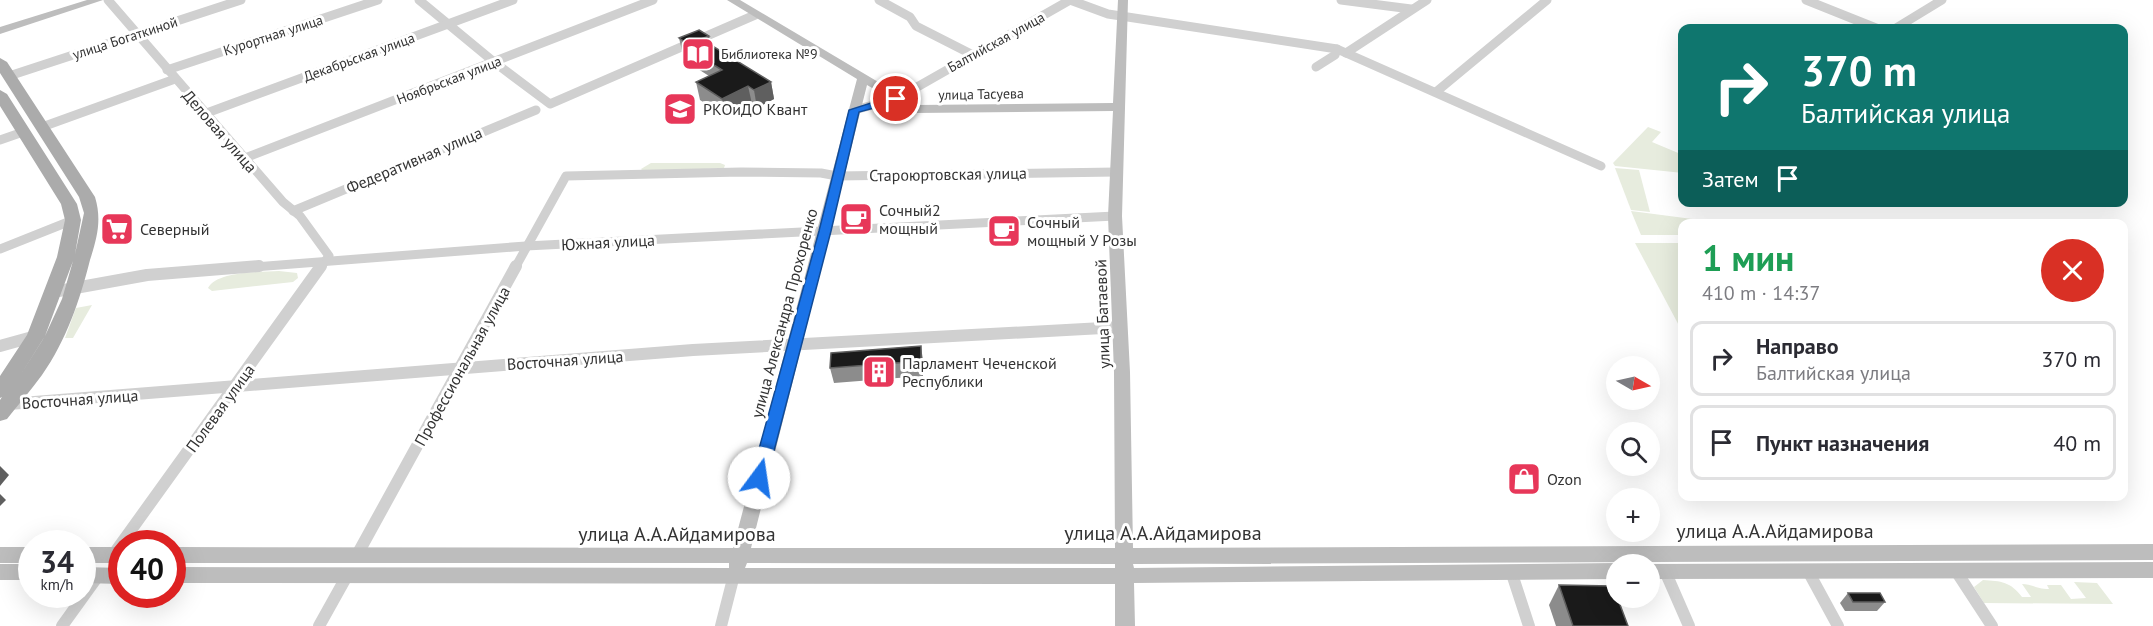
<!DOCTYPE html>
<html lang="ru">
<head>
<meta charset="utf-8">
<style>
	body { margin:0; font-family:"PT Sans",sans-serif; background:#f2f2f3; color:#2b2b33; height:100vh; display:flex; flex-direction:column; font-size:22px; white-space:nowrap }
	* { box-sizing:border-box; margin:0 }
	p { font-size:20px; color:#7c7c81 }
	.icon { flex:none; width:33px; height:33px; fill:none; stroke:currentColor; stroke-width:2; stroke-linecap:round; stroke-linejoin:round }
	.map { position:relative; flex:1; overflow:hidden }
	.details { position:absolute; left:1678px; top:219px; width:450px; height:282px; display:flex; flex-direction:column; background:#fff; border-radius:12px; box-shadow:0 6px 24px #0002 }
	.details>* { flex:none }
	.guide { position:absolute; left:1678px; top:24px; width:450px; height:183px; border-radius:12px; box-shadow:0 6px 24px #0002; background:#0f766e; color:#fff; overflow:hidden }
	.needle { width:39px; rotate:99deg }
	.tools { position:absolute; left:1606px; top:356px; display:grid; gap:12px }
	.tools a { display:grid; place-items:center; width:54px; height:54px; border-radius:50%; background:#fff; box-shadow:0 6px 24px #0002; font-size:30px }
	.speed { position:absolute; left:18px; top:530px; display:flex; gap:12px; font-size:30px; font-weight:700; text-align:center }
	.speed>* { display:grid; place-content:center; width:78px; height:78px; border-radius:50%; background:#fff; box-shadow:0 6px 24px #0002; line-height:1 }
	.speed small { font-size:15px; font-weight:400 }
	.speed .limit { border:9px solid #d22; background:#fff; color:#111 }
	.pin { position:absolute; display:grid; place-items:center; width:51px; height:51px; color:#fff; margin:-26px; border:3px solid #fff; border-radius:50%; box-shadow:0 2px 6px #0007 }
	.me { position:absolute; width:66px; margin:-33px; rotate:14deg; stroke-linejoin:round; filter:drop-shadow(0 0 4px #0008) }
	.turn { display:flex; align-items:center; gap:21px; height:126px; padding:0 24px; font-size:27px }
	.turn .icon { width:78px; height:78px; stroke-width:2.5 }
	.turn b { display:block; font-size:42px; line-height:51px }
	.then { display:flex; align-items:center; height:57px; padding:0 24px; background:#0003; gap:12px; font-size:22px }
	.round { display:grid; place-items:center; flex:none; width:63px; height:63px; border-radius:32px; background:#f2f2f3 }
	.headline { display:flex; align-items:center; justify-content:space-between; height:102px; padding:0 24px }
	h1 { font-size:36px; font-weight:700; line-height:45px; color:#1e9e55 }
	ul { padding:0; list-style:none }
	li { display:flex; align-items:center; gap:18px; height:75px; margin:0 12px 9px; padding:0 12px; border:3px solid #e1e1e2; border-radius:12px }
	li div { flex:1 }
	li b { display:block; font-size:22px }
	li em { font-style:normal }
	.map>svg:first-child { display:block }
	.green { fill:#e7ecde }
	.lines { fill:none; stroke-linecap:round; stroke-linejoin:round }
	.street-far1 { stroke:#d0d0d0; stroke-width:9 }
	.street { stroke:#d0d0d0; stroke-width:12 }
	.secondary { fill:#bdbdbd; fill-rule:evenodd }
	.primary { fill:#ababab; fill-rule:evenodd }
	.wall { fill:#8c8c8c }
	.shaded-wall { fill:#5f5f5f }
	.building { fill:#1a1a1a; stroke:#5f5f5f; stroke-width:1.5 }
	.route { fill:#1a73e8; stroke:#114b97; stroke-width:1.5 }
	.labels { text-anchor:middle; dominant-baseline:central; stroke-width:6; stroke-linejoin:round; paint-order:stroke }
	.far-street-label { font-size:14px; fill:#333; stroke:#fff }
	.far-poi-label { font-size:14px; fill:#333; stroke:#fff; text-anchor:start }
	.poi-label { font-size:16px; fill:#333; stroke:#fff; text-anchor:start }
	.street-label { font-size:16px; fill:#333; stroke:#fff }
	.near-street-label { font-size:20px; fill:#333; stroke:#fff }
</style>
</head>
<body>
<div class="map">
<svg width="2153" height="626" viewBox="0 0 2153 626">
	<rect width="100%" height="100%" fill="#fff"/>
	<!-- green -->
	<g class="green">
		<path d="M1648 127 1661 132 1652 142 1683 155V173L1615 166 1613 163Z"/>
		<path d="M651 163H720L725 165 724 168 644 172 641 169Z"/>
		<path d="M1615 168 1639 170 1650 212 1631 210Z"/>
		<path d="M1631 211 1723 223 1683 224V235H1641Z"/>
		<path d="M1635 243H1683V333Z"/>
		<path d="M279 271 297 273 298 278 293 282 212 291 208 288C217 271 260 272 279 271Z"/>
		<path d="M92 305 73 338H65L76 308Z"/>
		<path d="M1983 580C2001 581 2011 582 2022 597H2031L2022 584C2032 584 2037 589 2049 589L2047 585H2061L2071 599 2086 598 2074 582 2097 583 2113 604 1984 603 1974 587Z"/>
	</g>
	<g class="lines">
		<!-- street-far1 -->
		<g class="street-far1">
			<path d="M108 0 283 202 300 216 329 256 320 268"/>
			<path d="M419 0 494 62 550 104 755 15"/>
			<path d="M879 0 910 17 916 26 973 55"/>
			<path d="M1070 0 1108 14 1337 49 1601 166"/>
			<path d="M1341 0 1411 9"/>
			<path d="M1806 0 1876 28"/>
			<path d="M1896 28 1942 0"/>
			<path d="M1346 53 1427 0"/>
			<path d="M1316 67 1335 55 1337 49"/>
			<path d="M167 70 378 0"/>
			<path d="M9 76 241 0"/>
			<path d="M1436 92 1547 0"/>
			<path d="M854 110 896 99 1070 0"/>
			<path d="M204 114 513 0"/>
			<path d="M42 127 175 79"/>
			<path d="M0 140 23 132"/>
			<path d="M245 158 653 0"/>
			<path d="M293 211 536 110"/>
			<path d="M0 249 73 220"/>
			<path d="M240 268 526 246 1115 216"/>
			<path d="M515 268 566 176 741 172 821 173 837 176 1116 172"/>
		</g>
		<!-- street -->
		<g class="street">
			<path d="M53 292 147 275 259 266"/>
			<path d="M0 346 36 336"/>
			<path d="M9 404 693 350 1121 327"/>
			<path d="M113 555 321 266"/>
			<path d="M357 555 516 266"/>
			<path d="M1511 571 1529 626"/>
			<path d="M1665 571 1689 626"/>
			<path d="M1808 571 1838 626"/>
			<path d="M1956 571 1992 626"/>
			<path d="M62 626 98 576"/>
			<path d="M319 626 348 574"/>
			<path d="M721 626 734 575"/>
		</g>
		<!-- secondary -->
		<g class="secondary">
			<path d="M87 0H103L0 34V27Z"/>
			<path d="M727 0H740L917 105 1113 103 1118 0H1128L1122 216 1130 372 1133 548 2153 544V560L1133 564 1134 568 1617 563 1619 564H1617V579L1134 583 1135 626H1115V584L172 583V567L729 568V563H172V547L733 548 857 79ZM867 85 915 113 1113 111 1108 216 1114 372 1115 548H751ZM747 563 1115 564V568H745Z"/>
			<rect x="0" y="547" width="32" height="16"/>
			<rect x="82" y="547" width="40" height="16"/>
			<path d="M2153 562V578L1650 579V564H1648Z"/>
			<rect x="0" y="564" width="32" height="16"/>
			<path d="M82 567 122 568V584L82 583Z"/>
		</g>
		<!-- primary -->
		<path class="primary" d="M0 58 7 62 95 197C102 220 97 238 90 260 80 300 66 341 42 375 31 390 18 405 7 419L0 421V400L2 397 0 398V376L27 335 57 257 65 220 61 204 0 106V90L7 94 77 204 81 220 75 254 84 213 79 197 0 73ZM73 261 62 299 45 336ZM45 336 20 376 42 341Z"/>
	</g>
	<!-- wall -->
	<g class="wall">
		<path d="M679 38 711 45 771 82 774 99 757 108 752 104 726 117 700 100 696 82 709 76 698 69 696 64 683 55Z"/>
		<path d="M923 361V376L834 383 830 368Z"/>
		<path d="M1559 585 1628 626H1556L1549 605Z"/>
		<path d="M1848 593 1885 602 1877 611H1845L1840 603Z"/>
	</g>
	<!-- shaded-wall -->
	<g class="shaded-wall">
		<path d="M709 36 713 53 701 39Z"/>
		<path d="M771 82 774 99 757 108 754 90Z"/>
		<path d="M748 86 752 104 726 117 722 99Z"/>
		<path d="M921 346 923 361V376L921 361Z"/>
		<path d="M0 466 9 475 0 486Z"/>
		<path d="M0 494 6 500 0 506Z"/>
	</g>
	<!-- building -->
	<g class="building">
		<path d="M699 30 709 36 701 39 771 82 754 90 748 86 722 99 696 82 722 70 693 52 697 50 679 38Z"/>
		<path d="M921 346V361L830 368 831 353Z"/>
		<path d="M1559 585 1613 586 1628 626H1573Z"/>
		<path d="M1848 593H1880L1885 602H1853Z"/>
	</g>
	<!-- route -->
	<path class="route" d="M896 95 900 96V101L859 112 831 231 767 478 765 482 759 484 754 482 751 478 819 231 849 110Z"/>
	<!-- icons -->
	<defs>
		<g id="library-square" transform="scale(1.725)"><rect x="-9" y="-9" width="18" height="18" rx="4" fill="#e73759" stroke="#fff"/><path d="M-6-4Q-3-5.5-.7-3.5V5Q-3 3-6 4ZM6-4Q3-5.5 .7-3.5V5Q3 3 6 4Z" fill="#fff"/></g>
		<g id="school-square" transform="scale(1.725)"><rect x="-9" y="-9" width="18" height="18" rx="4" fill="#e73759" stroke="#fff"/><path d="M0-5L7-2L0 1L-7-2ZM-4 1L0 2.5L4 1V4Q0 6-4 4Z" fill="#fff"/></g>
		<g id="cafe-square" transform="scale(1.725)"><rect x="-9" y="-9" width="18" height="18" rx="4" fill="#e73759" stroke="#fff"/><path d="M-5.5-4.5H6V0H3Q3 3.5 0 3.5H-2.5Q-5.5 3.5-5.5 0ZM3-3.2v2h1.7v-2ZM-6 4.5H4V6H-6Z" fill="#fff"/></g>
		<g id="supermarket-square" transform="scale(1.725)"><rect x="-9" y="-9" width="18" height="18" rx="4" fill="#e73759" stroke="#fff"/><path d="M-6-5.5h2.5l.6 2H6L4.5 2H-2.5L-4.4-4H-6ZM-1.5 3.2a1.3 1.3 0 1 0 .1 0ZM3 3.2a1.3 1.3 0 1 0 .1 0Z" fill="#fff"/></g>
		<g id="building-square" transform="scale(1.725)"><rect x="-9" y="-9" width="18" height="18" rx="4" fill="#e73759" stroke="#fff"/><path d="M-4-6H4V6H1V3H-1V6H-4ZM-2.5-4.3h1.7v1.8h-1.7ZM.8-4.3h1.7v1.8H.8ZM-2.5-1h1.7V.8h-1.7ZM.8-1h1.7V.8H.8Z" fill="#fff"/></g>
		<g id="shop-square" transform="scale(1.725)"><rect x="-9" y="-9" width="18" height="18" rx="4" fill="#e73759" stroke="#fff"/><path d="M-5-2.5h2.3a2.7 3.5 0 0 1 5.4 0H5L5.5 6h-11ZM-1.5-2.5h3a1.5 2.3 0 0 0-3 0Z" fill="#fff"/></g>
	</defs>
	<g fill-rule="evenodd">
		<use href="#library-square" x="698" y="54"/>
		<use href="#school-square" x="680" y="109"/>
		<use href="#cafe-square" x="856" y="219"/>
		<use href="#supermarket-square" x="117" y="229"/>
		<use href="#cafe-square" x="1004" y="231"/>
		<use href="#building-square" x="879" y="372"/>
		<use href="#shop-square" x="1524" y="479"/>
	</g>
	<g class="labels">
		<!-- far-street labels -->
		<g class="far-street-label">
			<text transform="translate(273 35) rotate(-18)">Курортная улица</text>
			<text transform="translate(125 38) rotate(-18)">улица Богаткиной</text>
			<text transform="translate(996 42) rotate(-29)">Балтийская улица</text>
			<text transform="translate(359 57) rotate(-20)">Декабрьская улица</text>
			<text transform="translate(449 80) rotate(-21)">Ноябрьская улица</text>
			<text transform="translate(981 94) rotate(-1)">улица Тасуева</text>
		</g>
		<!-- far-poi labels -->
		<g class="far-poi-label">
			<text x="721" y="54">Библиотека №9</text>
		</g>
		<!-- poi labels -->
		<g class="poi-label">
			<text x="703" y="109">РКОиДО Квант</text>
			<text x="879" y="210">Сочный2<tspan x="879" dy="18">мощный</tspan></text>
			<text x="1027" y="222">Сочный<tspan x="1027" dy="18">мощный У Розы</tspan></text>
			<text x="140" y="229">Северный</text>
			<text x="902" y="363">Парламент Чеченской<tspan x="902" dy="18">Республики</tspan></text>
			<text x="1547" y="479">Ozon</text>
		</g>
		<!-- street labels -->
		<g class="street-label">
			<text transform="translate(220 131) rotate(49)">Деловая улица</text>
			<text transform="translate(414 160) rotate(-23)">Федеративная улица</text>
			<text transform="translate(948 174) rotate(-1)">Староюртовская улица</text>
			<text transform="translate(608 242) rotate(-3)">Южная улица</text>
			<text transform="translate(784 313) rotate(-75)">улица Александра Прохоренко</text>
			<text transform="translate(1102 314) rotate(-92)">улица Батаевой</text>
			<text transform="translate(565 360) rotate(-4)">Восточная улица</text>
			<text transform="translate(462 366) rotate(-61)">Профессиональная улица</text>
			<text transform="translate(80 399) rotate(-4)">Восточная улица</text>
			<text transform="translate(220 408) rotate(-54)">Полевая улица</text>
		</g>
		<!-- near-street labels -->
		<g class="near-street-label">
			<text x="1775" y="531">улица А.А.Айдамирова</text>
			<text x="1163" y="533">улица А.А.Айдамирова</text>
			<text x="677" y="534">улица А.А.Айдамирова</text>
		</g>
	</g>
</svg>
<div class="tools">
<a><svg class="needle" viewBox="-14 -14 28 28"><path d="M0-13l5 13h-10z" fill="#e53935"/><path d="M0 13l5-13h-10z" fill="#7c7c81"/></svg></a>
<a><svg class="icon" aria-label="search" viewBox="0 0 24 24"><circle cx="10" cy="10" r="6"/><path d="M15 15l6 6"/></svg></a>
<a>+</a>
<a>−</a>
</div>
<div class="speed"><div>34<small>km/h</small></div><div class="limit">40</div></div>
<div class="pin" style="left:896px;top:99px;background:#d93025"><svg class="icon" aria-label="arrive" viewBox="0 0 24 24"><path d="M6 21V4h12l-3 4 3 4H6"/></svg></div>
<svg class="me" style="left:759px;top:478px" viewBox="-20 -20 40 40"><circle r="19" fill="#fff"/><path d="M0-13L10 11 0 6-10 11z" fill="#1a73e8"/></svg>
<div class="guide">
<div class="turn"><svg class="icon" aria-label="right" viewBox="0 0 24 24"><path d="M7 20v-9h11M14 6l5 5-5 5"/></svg><div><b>370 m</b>Балтийская улица</div></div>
<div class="then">Затем<svg class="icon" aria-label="arrive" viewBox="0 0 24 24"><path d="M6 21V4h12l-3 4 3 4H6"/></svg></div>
</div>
<section class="details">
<div class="headline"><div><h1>1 мин</h1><p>410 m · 14:37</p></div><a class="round" style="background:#d93025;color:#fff"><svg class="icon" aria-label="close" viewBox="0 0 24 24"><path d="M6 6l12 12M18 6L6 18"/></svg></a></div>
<ul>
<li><svg class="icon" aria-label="right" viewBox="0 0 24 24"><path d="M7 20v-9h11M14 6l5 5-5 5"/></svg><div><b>Направо</b><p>Балтийская улица</p></div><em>370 m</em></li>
<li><svg class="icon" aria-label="arrive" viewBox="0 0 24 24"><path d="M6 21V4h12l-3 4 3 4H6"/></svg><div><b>Пункт назначения</b></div><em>40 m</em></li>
</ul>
</section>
</div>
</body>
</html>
